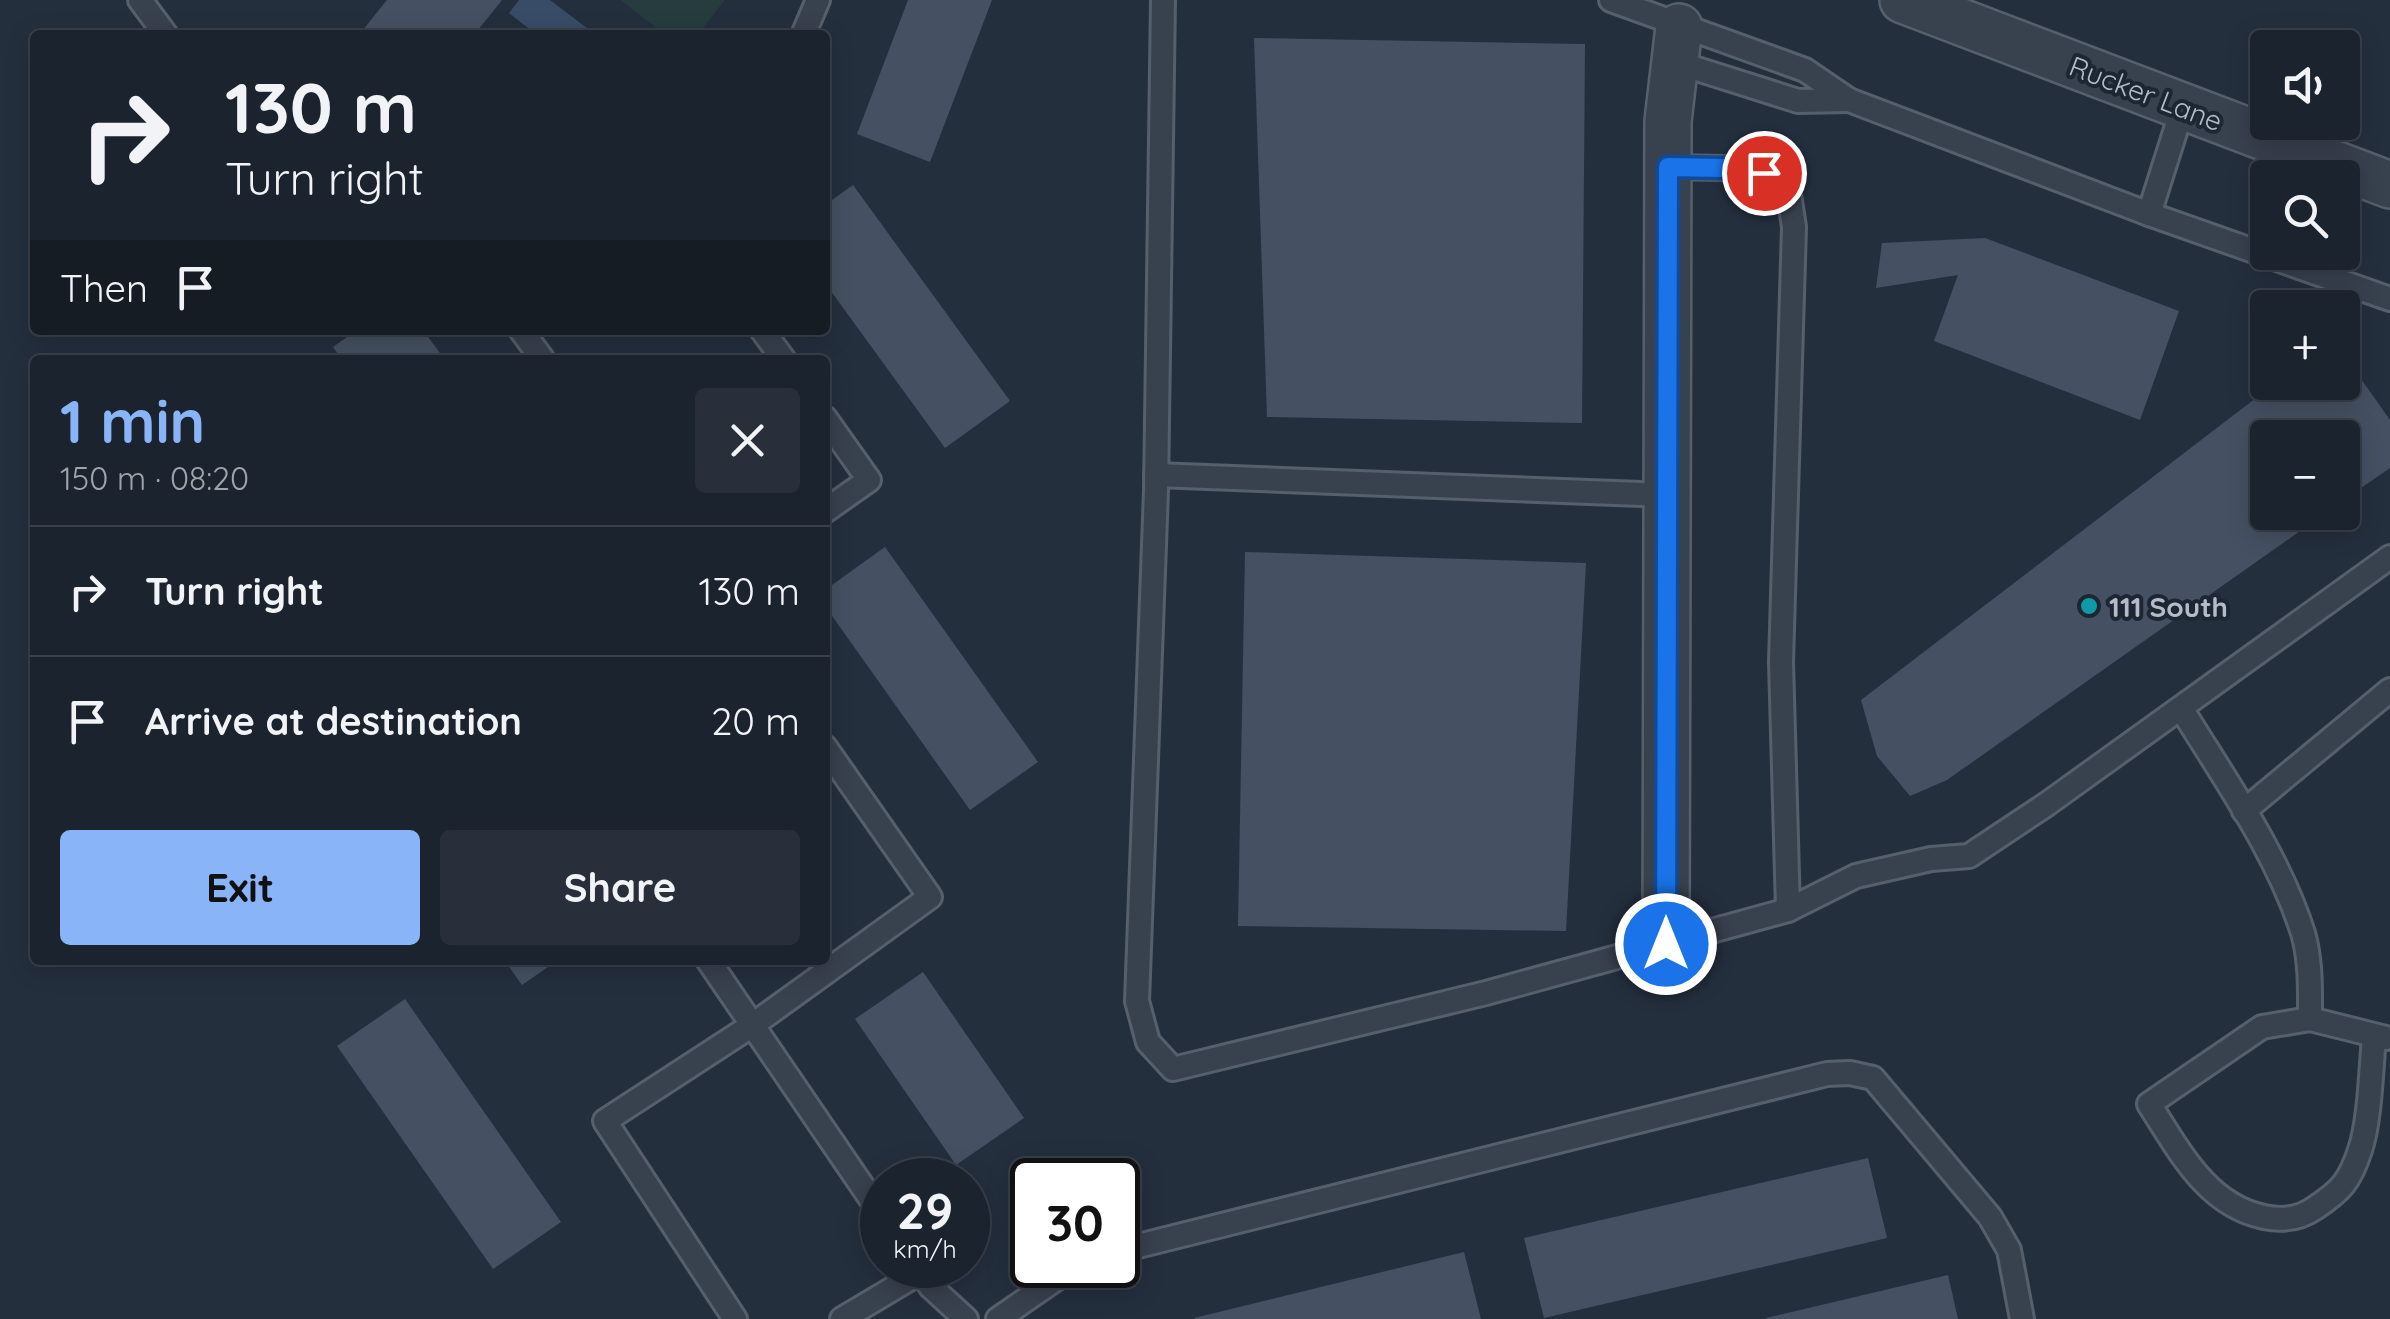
<!DOCTYPE html>
<html lang="en">
<head>
<meta charset="utf-8">
<style>
	body { margin:0; font-family:Quicksand,sans-serif; background:#282f3a; color:#f1f3f6; height:100vh; display:flex; flex-direction:column; font-size:38px; white-space:nowrap }
	* { box-sizing:border-box; margin:0 }
	p { font-size:32px; color:#a0a4aa }
	.icon { flex:none; width:55px; height:55px; fill:none; stroke:currentColor; stroke-width:2; stroke-linecap:round; stroke-linejoin:round }
	.map { position:relative; flex:1; overflow:hidden }
	.panel { position:absolute; left:30px; top:355px; width:800px; height:610px; display:flex; flex-direction:column; background:#1b232e; border-radius:10px; box-shadow:0 5px 25px #0003,0 0 0 2px #39404a }
	.panel>* { flex:none }
	.hud { position:absolute; left:30px; top:30px; width:800px; height:305px; border-radius:10px; box-shadow:0 5px 25px #0003,0 0 0 2px #39404a; background:#1b232e; color:#f1f3f6; overflow:hidden }
	.buttons { position:absolute; left:2250px; top:30px; display:grid; gap:20px }
	.buttons a { display:grid; place-items:center; width:110px; height:110px; border-radius:10px; background:#1b232e; box-shadow:0 5px 25px #0003,0 0 0 2px #39404a; font-size:50px }
	.speed { position:absolute; left:860px; top:1158px; display:flex; gap:20px; font-size:50px; font-weight:700; text-align:center }
	.speed>* { display:grid; place-content:center; width:130px; height:130px; border-radius:50%; background:#1b232e; box-shadow:0 5px 25px #0003,0 0 0 2px #39404a; line-height:1 }
	.speed small { font-size:25px; font-weight:400 }
	.speed .limit { border:5px solid #111; border-radius:15px; background:#fff; color:#111 }
	.pin { position:absolute; display:grid; place-items:center; width:85px; height:85px; color:#fff; margin:-42px; border:5px solid #fff; border-radius:50%; box-shadow:0 2px 10px #0007 }
	.me { position:absolute; width:110px; margin:-55px; rotate:0deg; stroke-linejoin:round; filter:drop-shadow(0 0 8px #0008) }
	.turn { display:flex; align-items:center; gap:35px; height:210px; padding:0 30px; font-size:45px }
	.turn .icon { width:130px; height:130px; stroke-width:2.5 }
	.turn b { display:block; font-size:70px; line-height:85px }
	.then { display:flex; align-items:center; height:95px; padding:0 30px; background:#0003; gap:20px; font-size:38px }
	.round { display:grid; place-items:center; flex:none; width:105px; height:105px; border-radius:10px; background:#282f3a }
	.overview { display:flex; align-items:center; justify-content:space-between; height:170px; padding:0 30px }
	h1 { font-size:60px; font-weight:800; line-height:75px; color:#8ab4f8 }
	.button { display:flex; gap:20px; margin-top:auto; padding:20px 30px }
	.button a { flex:1; height:115px; border-radius:10px; background:#8ab4f8; color:#111; font-size:40px; font-weight:800; line-height:115px; text-align:center }
	.button a+a { background:#282f3a; color:#f1f3f6 }
	ul { padding:0; list-style:none }
	li { display:flex; align-items:center; gap:30px; height:130px; padding:0 30px; border-top:2px solid #39404a }
	li div { flex:1 }
	li b { display:block; font-size:38px }
	li em { font-style:normal }
	.map>svg:first-child { display:block }
	.green { fill:#263c3f }
	.water { fill:#394c67 }
	.building { fill:#455162 }
	.lines { fill:none; stroke-linecap:round; stroke-linejoin:round }
	.lane-casing { stroke:#565f6c; stroke-width:28 }
	.street-casing { stroke:#565f6c; stroke-width:50 }
	.lane { stroke:#38414e; stroke-width:22 }
	.street { stroke:#38414e; stroke-width:45 }
	.route-casing { stroke:#114b97; stroke-width:25 }
	.route { stroke:#1a73e8; stroke-width:18 }
	.culture-dot { fill:#0f9aa8; stroke:#1d2633; stroke-width:4 }
	.labels { text-anchor:middle; dominant-baseline:central; stroke-width:8; stroke-linejoin:round; paint-order:stroke }
	.street-label { font-size:28px; fill:#b4bcc9; stroke:#1d2633 }
	.poi-label { font-size:28px; font-weight:bold; fill:#b4bcc9; stroke:#1d2633; text-anchor:start }
</style>
</head>
<body>
<div class="map">
<svg width="2390" height="1319" viewBox="0 0 2390 1319">
	<rect width="100%" height="100%" fill="#242f3e"/>
	<!-- green -->
	<path class="green" d="M621 0H725L697 35H665Z"/>
	<!-- water -->
	<path class="water" d="M519 0H550L596 35H537L509 13Z"/>
	<!-- building -->
	<g class="building">
		<path d="M387 0H502L474 35H367L362 31Z"/>
		<path d="M908 0H992L930 162 857 134Z"/>
		<path d="M1254 38 1585 44 1582 423 1267 417Z"/>
		<path d="M853 185 1010 401 945 448 825 283V205Z"/>
		<path d="M1985 238 2179 311 2140 420 1934 341 1958 275 1876 288 1882 243Z"/>
		<path d="M357 330H423L445 360H342L333 347Z"/>
		<path d="M2342 352 2390 420V468L2342 501V438H2268V512H2327L1947 780 1910 796 1877 756 1861 700 2277 382H2342Z"/>
		<path d="M885 547 1038 762 970 810 825 606V590Z"/>
		<path d="M1245 552 1586 563 1566 931 1238 926Z"/>
		<path d="M504 960H558L522 985Z"/>
		<path d="M923 972 1024 1118 956 1165 855 1019Z"/>
		<path d="M405 999 561 1222 493 1269 337 1046Z"/>
		<path d="M1868 1158 1887 1238 1544 1318 1524 1238Z"/>
		<path d="M1464 1252 1481 1319H1195L1194 1318Z"/>
		<path d="M1948 1275 1958 1319H1766V1318Z"/>
	</g>
	<g class="lines">
		<!-- lane casing -->
		<g class="lane-casing">
			<g id="lane">
				<path d="M140 0 166 35"/>
				<path d="M1163 0 1156 491 1137 1001 1148 1042 1173 1069 1486 993 1788 910 1856 876 1931 859 1969 856 2047 804 2390 557"/>
				<path d="M1611 0 1805 70 1849 100 2149 214 2183 107"/>
				<path d="M803 35 818 0"/>
				<path d="M1675 62 1798 101 1849 100"/>
				<path d="M1668 167 1723 168 1764 173 1789 194 1794 227 1781 662 1788 910"/>
				<path d="M2149 214 2390 299"/>
				<path d="M521 330 543 360"/>
				<path d="M762 330 784 360"/>
				<path d="M825 418 869 480 825 511"/>
				<path d="M1156 475 1667 495"/>
				<path d="M2181 708C2225 780 2277 852 2303 933 2311 960 2310 991 2310 1019L2386 1038"/>
				<path d="M2244 811 2390 690"/>
				<path d="M708 960 882 1215"/>
				<path d="M2310 1019 2262 1027 2149 1104C2179 1150 2206 1205 2264 1217 2283 1221 2299 1219 2315 1208 2341 1191 2350 1181 2360 1150 2370 1121 2371 1069 2374 1037"/>
				<path d="M1118 1251 1827 1074 1850 1073 1873 1078 1990 1217 2009 1250 2022 1319"/>
				<path d="M916 1265 931 1287 966 1319"/>
				<path d="M735 1319 605 1121 754 1024 930 897 825 747"/>
				<path d="M842 1319 921 1272"/>
				<path d="M998 1319 1076 1265"/>
			</g>
		</g>
		<!-- street casing -->
		<g class="street-casing">
			<g id="street">
				<path d="M1903 0 2390 185"/>
				<path d="M1666 943 1668 121 1679 27"/>
			</g>
		</g>
		<!-- lane -->
		<use href="#lane" class="lane"/>
		<!-- street -->
		<use href="#street" class="street"/>
	</g>
	<g class="lines">
		<!-- route casing -->
		<g class="route-casing">
			<path id="route" d="M1666 944 1668 167 1723 168 1764 173"/>
		</g>
		<!-- route -->
		<use href="#route" class="route"/>
	</g>
	<!-- markers -->
	<circle class="culture-dot" cx="2089" cy="606" r="10"/>
	<g class="labels">
		<!-- street labels -->
		<g class="street-label">
			<text transform="translate(2146 93) rotate(21)">Rucker Lane</text>
		</g>
		<!-- poi labels -->
		<g class="poi-label">
			<text x="2109" y="606">111 South</text>
		</g>
	</g>
</svg>
<div class="buttons">
<a><svg class="icon" aria-label="sound" viewBox="0 0 24 24"><path d="M4 9h4l5-4v14l-5-4H4zM17 9q2 3 0 6"/></svg></a>
<a><svg class="icon" aria-label="search" viewBox="0 0 24 24"><circle cx="10" cy="10" r="6"/><path d="M15 15l6 6"/></svg></a>
<a>+</a>
<a>−</a>
</div>
<div class="speed"><div>29<small>km/h</small></div><div class="limit">30</div></div>
<div class="pin" style="left:1764px;top:173px;background:#d93025"><svg class="icon" aria-label="arrive" viewBox="0 0 24 24"><path d="M6 21V4h12l-3 4 3 4H6"/></svg></div>
<svg class="me" style="left:1666px;top:944px" viewBox="-20 -20 40 40"><circle r="17" fill="#1a73e8" stroke="#fff" stroke-width="3"/><path d="M0-11L8 9 0 5-8 9z" fill="#fff"/></svg>
<div class="hud">
<div class="turn"><svg class="icon" aria-label="right" viewBox="0 0 24 24"><path d="M7 20v-9h11M14 6l5 5-5 5"/></svg><div><b>130 m</b>Turn right</div></div>
<div class="then">Then<svg class="icon" aria-label="arrive" viewBox="0 0 24 24"><path d="M6 21V4h12l-3 4 3 4H6"/></svg></div>
</div>
<section class="panel">
<div class="overview"><div><h1>1 min</h1><p>150 m · 08:20</p></div><a class="round"><svg class="icon" aria-label="close" viewBox="0 0 24 24"><path d="M6 6l12 12M18 6L6 18"/></svg></a></div>
<ul>
<li><svg class="icon" aria-label="right" viewBox="0 0 24 24"><path d="M7 20v-9h11M14 6l5 5-5 5"/></svg><div><b>Turn right</b></div><em>130 m</em></li>
<li><svg class="icon" aria-label="arrive" viewBox="0 0 24 24"><path d="M6 21V4h12l-3 4 3 4H6"/></svg><div><b>Arrive at destination</b></div><em>20 m</em></li>
</ul>
<div class="button"><a>Exit</a><a>Share</a></div>
</section>
</div>
</body>
</html>
